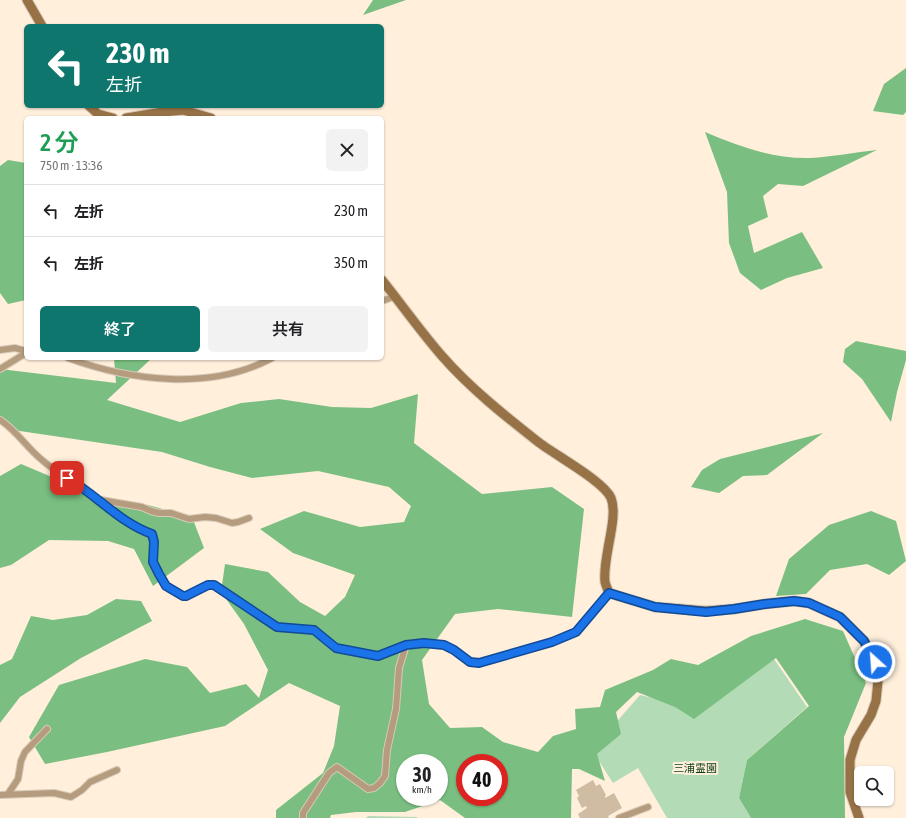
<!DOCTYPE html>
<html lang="ja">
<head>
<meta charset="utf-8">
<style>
	body { margin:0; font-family:"Asap Condensed","Noto Sans JP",sans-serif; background:#f2f2f2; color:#202124; height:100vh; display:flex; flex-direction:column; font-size:15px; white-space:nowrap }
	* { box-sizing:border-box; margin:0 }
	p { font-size:13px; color:#757577 }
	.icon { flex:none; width:22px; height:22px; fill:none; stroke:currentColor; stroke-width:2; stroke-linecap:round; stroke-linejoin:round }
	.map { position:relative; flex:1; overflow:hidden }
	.sheet { position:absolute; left:24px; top:116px; width:360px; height:244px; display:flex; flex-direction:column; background:#fff; border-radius:6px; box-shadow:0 1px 3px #0004 }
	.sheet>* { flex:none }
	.guide { position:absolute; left:24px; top:24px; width:360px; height:84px; border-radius:6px; box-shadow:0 1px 3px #0004; background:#0f766e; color:#fff; overflow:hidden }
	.tools { position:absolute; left:854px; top:766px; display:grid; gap:8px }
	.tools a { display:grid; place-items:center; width:40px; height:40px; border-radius:6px; background:#fff; box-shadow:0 1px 3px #0004; font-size:20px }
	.speed { position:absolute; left:396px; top:754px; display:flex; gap:8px; font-size:20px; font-weight:700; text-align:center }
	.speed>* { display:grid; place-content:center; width:52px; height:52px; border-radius:50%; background:#fff; box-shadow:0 1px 3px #0004; line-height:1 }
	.speed small { font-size:10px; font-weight:400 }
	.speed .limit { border:6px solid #d22; background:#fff; color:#111 }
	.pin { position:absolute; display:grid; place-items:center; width:34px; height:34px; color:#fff; margin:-17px; border-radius:8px; box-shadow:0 2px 6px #0006 }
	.me { position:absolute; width:44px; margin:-22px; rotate:334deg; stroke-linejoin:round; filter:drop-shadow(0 0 3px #0008) }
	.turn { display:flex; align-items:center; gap:14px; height:84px; padding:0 16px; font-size:18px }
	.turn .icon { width:52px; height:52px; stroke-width:2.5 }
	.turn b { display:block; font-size:28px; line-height:34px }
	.round { display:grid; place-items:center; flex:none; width:42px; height:42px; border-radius:6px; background:#f2f2f2 }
	.headline { display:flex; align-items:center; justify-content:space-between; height:68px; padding:0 16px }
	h1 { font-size:24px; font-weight:600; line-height:30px; color:#1e9e55 }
	.button { display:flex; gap:8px; margin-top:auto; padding:8px 16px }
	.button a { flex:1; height:46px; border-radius:6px; background:#0f766e; color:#fff; font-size:16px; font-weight:600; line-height:46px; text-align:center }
	.button a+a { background:#f2f2f2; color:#202124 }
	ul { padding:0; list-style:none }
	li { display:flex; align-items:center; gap:12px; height:52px; padding:0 16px; border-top:1px solid #e0e0e0 }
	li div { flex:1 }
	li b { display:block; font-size:15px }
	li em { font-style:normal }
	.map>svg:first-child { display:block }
	.green { fill:#b3dcb6 }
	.forest { fill:#7abf81; fill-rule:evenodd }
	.building { fill:#cfbca3 }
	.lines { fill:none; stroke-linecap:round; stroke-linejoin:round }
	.street-casing { stroke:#d8cab8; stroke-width:8 }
	.secondary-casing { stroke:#d8cab8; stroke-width:11 }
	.street { stroke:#b59c7f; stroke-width:6 }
	.secondary { stroke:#977246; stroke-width:9 }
	.route-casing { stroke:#114b97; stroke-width:10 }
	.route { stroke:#1a73e8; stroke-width:7 }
	.labels { text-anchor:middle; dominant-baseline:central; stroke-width:4; stroke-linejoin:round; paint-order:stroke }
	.park-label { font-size:11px; fill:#0b3d15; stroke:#ffefdb }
</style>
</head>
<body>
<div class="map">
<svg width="906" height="818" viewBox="0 0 906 818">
	<rect width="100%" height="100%" fill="#ffefdb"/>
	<!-- green -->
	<g class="green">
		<path d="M774 659 807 707 747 760 739 798 751 818H667L638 768 613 783 592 750 640 695 669 702Z"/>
		<path d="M368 816 417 817V818H366Z"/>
	</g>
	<!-- forest -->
	<g class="forest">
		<path d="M373 0H406L363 15Z"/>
		<path d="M906 68V112L903 115 873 111 884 84Z"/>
		<path d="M705 132C738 146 773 159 810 158 832 157 855 152 877 150L803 186 778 184 763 196 768 217 748 226 754 253 802 232 823 268 787 278 761 290 740 273 729 243 727 192Z"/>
		<path d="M8 160 26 163V300L8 304 0 293V166Z"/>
		<path d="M856 341 906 351V360L897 392 891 422 862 379 843 362 845 349Z"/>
		<path d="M114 358H152L107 400 180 422 241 403 279 399 332 407 371 408 418 394 414 443 482 494 552 487 584 509 572 617 498 609 455 614 422 660 429 704 450 728 482 727 503 742 538 752 553 736 576 729 575 709 600 707 605 690 653 670 671 659 698 665 751 636 805 619 843 631 866 683 844 737 845 818H751L739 798 747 760 809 706 776 658 694 719 675 707 637 692 616 712 621 734 597 754 605 781 579 769H572L571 818H465L440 800 405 812H356L331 815 330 818H276V810L323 773 334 746 340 706 289 683 225 726 107 752 45 764 29 737 59 685 145 659 187 667 210 693 246 684 259 698 268 670 244 624 221 592 225 564 268 572 300 602 325 616 345 597 355 575 293 553 260 529 304 511 360 527 404 522 411 506 389 487 318 471 252 478 210 467 162 452 13 430 0 424V369L116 383ZM405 763H439V797H405ZM465 763H499V797H465Z"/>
		<path d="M823 433 767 475 743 476 719 493 691 487 702 470 720 459Z"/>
		<path d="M21 464 59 480 96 502 148 505 192 517 204 548 153 586 134 549 108 541 49 540 11 565 0 568V476Z"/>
		<path d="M871 511 896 521 906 561 889 575 867 564 830 570 806 594 776 596 789 559 829 525Z"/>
		<path d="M116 599 141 601 152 621 81 658 20 697 0 723V665L12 659 31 616 53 620 87 615Z"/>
	</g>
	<!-- building -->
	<path class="building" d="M593 780 596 786 600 784 606 795 605 796V798L614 793 622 808 608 816 609 818H580L578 814 587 808 586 806 582 808 577 798 579 796 576 790Z"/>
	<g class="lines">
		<!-- street casing -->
		<g class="street-casing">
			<g id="street">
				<path d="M382 301 396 296"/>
				<path d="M0 350 15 348 26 351"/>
				<path d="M68 358C131 381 211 391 272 358"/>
				<path d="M0 369 26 353"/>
				<path d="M0 420C16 430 27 448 42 460 54 471 68 477 81 486 104 503 125 524 152 534L154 542 153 562 159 574 166 586 183 596H186L208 585H214L277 627 314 630 335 648 378 656 406 645 424 643 444 645 454 650 470 662 479 663 552 642 576 631 609 593"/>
				<path d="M101 500 142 507 151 511 159 513H171L189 519 205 517 216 518 232 523 238 522 249 518"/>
				<path d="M8 794 18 779 21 761 25 752 47 729"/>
				<path d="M0 795 54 793 71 797 82 790 90 782 117 770"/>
				<path d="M303 818V813L329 773 337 767 368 789 374 788 380 783 385 776 387 750 396 709 399 668 406 645"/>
				<path d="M619 818 648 807"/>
			</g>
		</g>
		<!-- secondary casing -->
		<g class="secondary-casing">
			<g id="secondary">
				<path d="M27 0 42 26"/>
				<path d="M89 106 98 114 113 118"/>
				<path d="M126 118 163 112 183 110 211 118"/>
				<path d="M382 280C402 305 421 332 442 356 470 388 504 415 537 441 553 454 604 481 611 498 619 518 602 558 605 582 606 586 608 590 609 593L655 607 706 611 734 609 765 604 794 601 809 603 840 617 864 641 875 662 878 681 876 701 871 715 856 740 850 760V792L859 818"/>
			</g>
		</g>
		<!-- street -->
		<use href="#street" class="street"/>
		<!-- secondary -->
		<use href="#secondary" class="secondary"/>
	</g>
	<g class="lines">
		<!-- route casing -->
		<g class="route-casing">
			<path id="route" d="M67 478C97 495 120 523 152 534L154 542 153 562 159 574 166 586 183 596H186L208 585H214L277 627 314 630 336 648 378 656 406 645 424 643 444 645 454 650 470 662 479 663 552 642 576 632 609 593 655 607 706 612 734 609 765 604 794 601 809 603 840 617 864 641 875 662"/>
		</g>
		<!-- route -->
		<use href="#route" class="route"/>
	</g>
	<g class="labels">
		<!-- park labels -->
		<g class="park-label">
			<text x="695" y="768">三浦霊園</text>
		</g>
	</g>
</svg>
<div class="tools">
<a><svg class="icon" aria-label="search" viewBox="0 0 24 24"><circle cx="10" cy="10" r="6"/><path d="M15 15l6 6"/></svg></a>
</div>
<div class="speed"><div>30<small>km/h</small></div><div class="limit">40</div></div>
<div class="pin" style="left:67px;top:478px;background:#d93025"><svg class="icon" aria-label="arrive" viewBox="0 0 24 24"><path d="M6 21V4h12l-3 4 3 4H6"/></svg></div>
<svg class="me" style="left:875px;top:662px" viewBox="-20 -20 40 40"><circle r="17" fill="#1a73e8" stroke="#fff" stroke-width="3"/><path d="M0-11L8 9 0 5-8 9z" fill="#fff"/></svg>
<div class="guide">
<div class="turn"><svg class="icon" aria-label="left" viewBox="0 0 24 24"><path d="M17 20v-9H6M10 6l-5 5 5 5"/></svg><div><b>230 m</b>左折</div></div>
</div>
<section class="sheet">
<div class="headline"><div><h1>2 分</h1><p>750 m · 13:36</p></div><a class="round"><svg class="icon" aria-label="close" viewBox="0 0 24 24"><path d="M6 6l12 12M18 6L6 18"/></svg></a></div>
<ul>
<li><svg class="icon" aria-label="left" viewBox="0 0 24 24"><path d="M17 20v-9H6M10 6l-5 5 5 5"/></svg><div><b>左折</b></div><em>230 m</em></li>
<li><svg class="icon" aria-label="left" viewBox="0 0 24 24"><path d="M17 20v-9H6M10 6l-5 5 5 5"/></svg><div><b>左折</b></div><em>350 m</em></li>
</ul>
<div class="button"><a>終了</a><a>共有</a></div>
</section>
</div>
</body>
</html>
